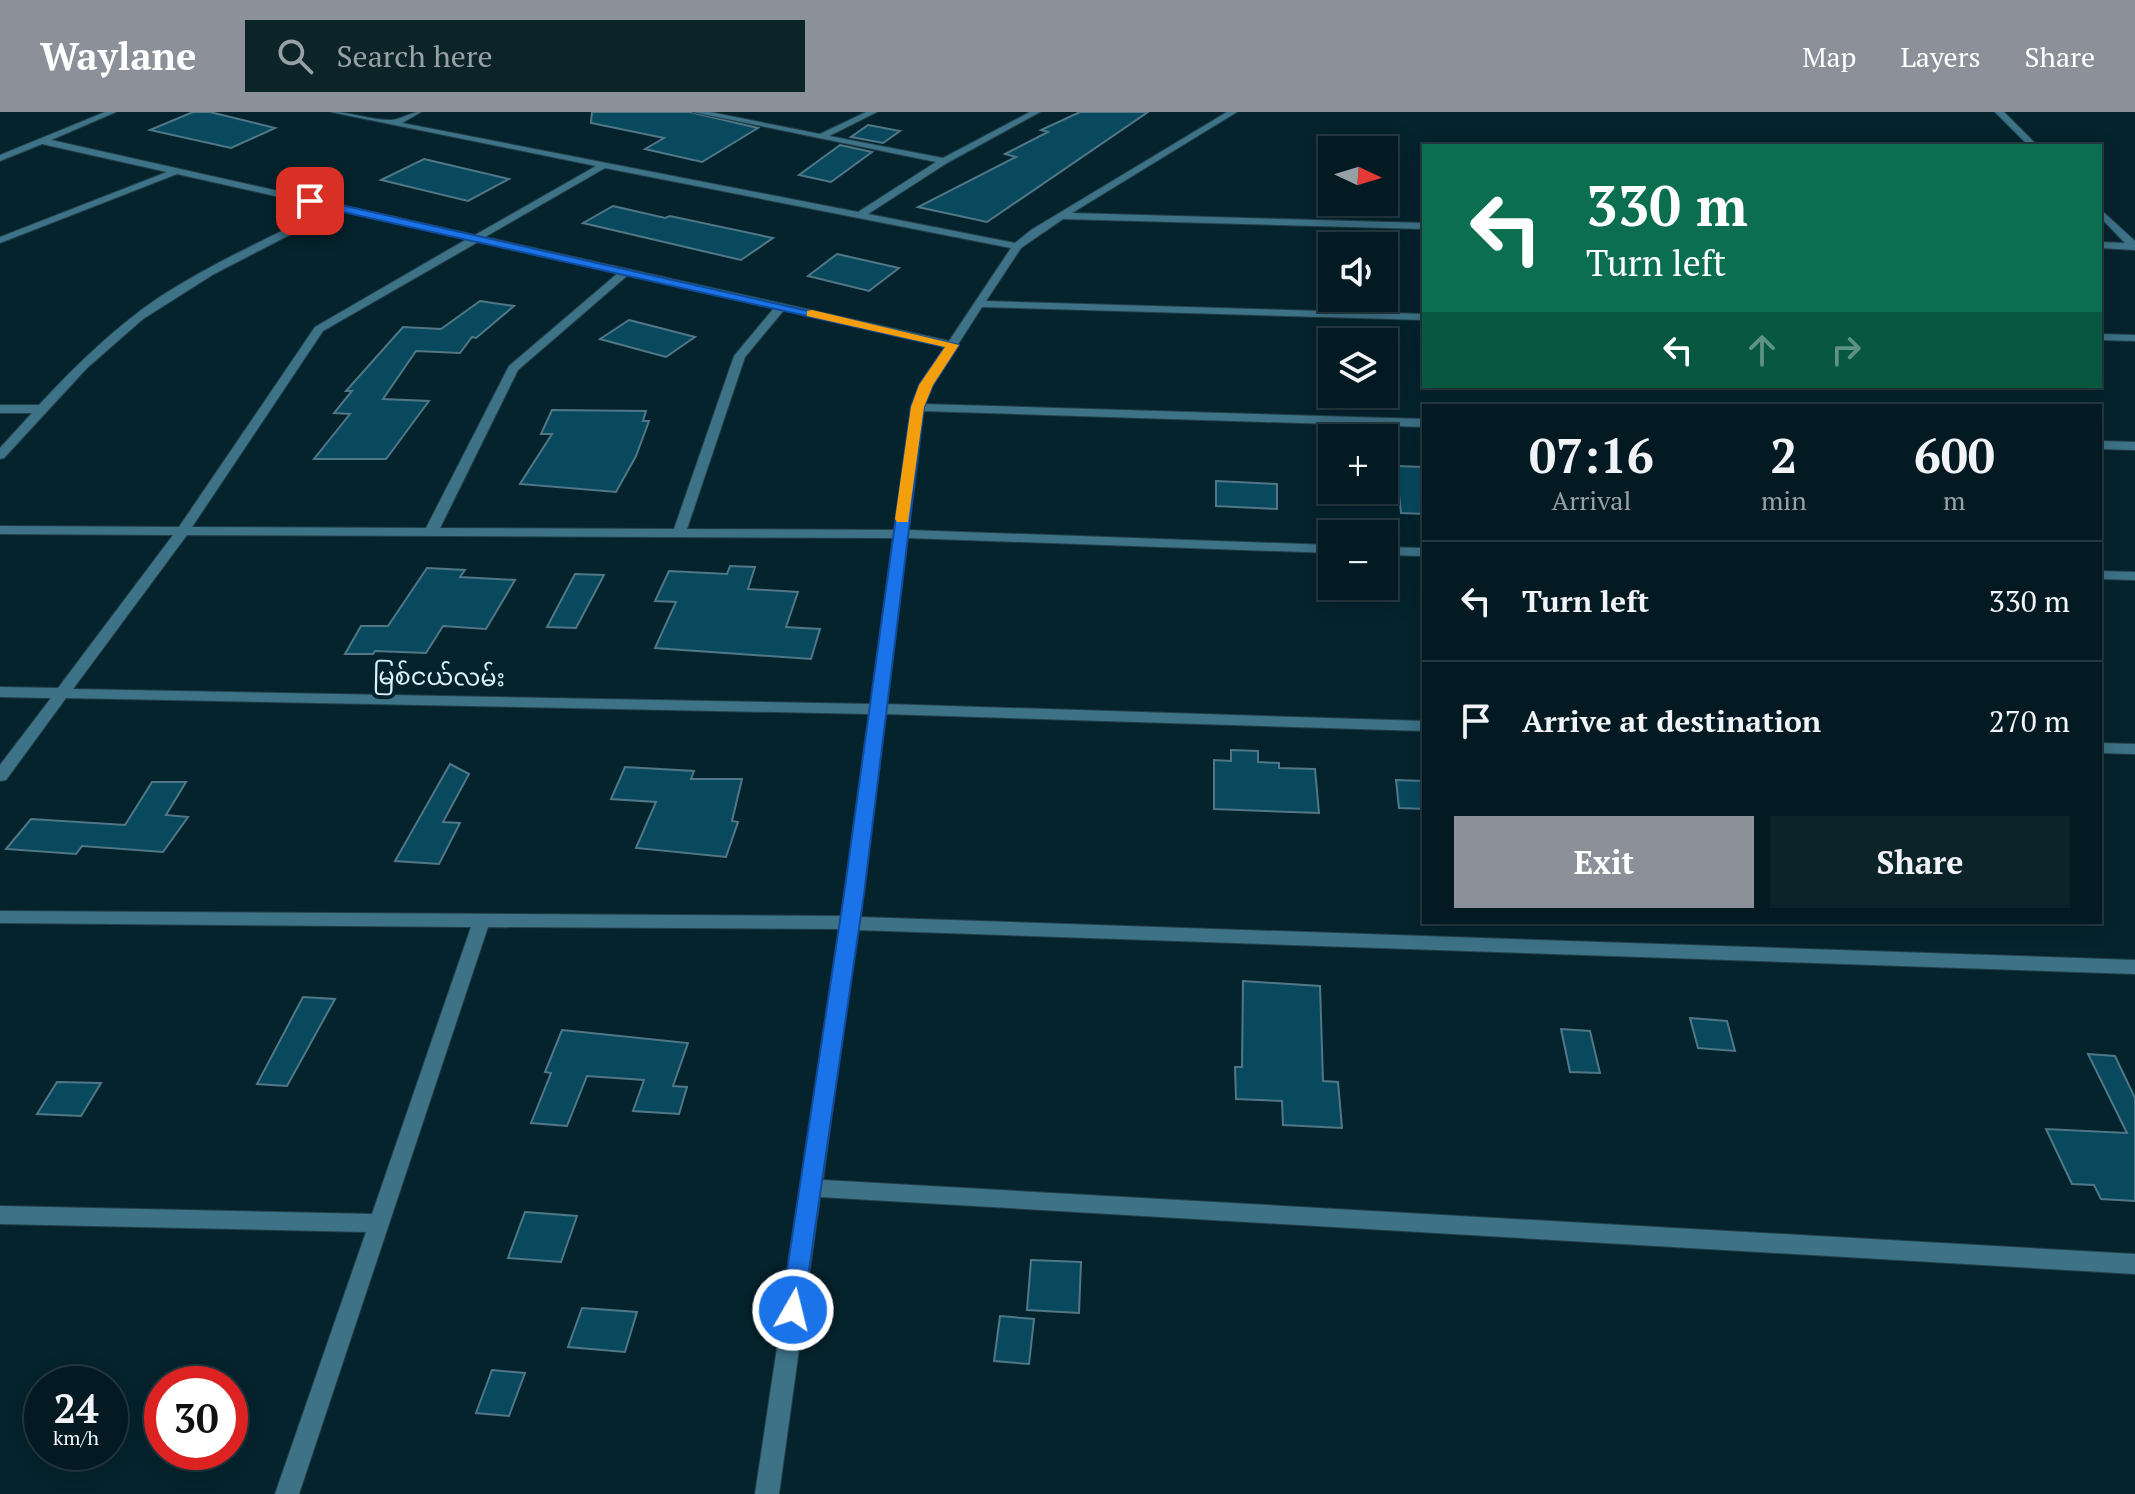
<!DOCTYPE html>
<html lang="en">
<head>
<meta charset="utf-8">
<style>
	body { margin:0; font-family:"PT Serif","Noto Sans Myanmar",serif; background:#0d232a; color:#f1f3f6; height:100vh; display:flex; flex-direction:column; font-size:30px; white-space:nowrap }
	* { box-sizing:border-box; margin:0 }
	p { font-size:26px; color:#97a1a5 }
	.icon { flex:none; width:44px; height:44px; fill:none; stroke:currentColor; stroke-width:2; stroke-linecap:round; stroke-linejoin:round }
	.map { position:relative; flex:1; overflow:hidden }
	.drawer { position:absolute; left:1422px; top:292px; width:680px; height:520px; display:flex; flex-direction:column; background:#041a22; border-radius:0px; box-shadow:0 4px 20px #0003,0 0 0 2px #253840 }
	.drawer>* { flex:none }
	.banner { position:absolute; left:1422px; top:32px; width:680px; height:244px; border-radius:0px; box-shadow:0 4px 20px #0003,0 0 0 2px #253840; background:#0b6e4f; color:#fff; overflow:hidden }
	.needle { width:52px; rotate:94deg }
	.buttons { position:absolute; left:1318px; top:24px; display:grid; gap:16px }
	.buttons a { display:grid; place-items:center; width:80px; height:80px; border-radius:0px; background:#041a22; box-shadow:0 4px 20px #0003,0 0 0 2px #253840; font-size:40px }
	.speed { position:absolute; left:24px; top:1254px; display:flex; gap:16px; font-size:40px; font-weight:700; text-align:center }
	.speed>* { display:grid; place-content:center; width:104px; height:104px; border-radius:50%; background:#041a22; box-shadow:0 4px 20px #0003,0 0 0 2px #253840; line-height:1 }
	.speed small { font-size:20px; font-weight:400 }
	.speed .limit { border:12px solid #d22; background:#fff; color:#111 }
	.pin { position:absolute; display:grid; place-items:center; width:68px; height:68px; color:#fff; margin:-34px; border-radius:16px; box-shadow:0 4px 12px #0006 }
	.me { position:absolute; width:88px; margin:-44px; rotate:8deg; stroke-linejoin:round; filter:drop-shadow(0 0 6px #0008) }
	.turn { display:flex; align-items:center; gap:28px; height:168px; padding:0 32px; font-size:36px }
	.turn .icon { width:104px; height:104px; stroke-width:2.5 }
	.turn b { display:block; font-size:56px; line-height:68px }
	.lanes { display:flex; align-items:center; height:76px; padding:0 32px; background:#0003; justify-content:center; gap:40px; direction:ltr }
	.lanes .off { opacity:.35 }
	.eta { display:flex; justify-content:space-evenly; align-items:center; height:136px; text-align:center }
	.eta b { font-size:48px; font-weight:600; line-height:56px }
	.button { display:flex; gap:16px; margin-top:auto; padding:16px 32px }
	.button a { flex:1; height:92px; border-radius:0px; background:#8c9099; color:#fff; font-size:32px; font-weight:600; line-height:92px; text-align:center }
	.button a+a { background:#0d232a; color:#f1f3f6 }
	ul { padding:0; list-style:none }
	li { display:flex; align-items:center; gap:24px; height:120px; padding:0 32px; border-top:2px solid #253840 }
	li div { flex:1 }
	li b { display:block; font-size:30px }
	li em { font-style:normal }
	header { display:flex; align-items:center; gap:48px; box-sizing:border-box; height:112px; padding:0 40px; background:#8c9099; color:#fff }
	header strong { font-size:38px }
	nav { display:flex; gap:44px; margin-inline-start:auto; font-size:28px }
	.search { width:560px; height:72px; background:#0d232a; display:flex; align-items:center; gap:20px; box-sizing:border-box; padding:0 28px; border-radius:0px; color:#97a1a5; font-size:30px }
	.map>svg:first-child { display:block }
	.building { fill:#08495e; stroke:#517787; stroke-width:2 }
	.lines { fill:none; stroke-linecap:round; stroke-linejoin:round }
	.minor-casing { stroke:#23404a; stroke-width:2 }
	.minor { fill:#3d7287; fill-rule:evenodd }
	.route { fill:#1a73e8; stroke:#114b97; stroke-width:2 }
	.slow { fill:#f59e0b }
	.labels { text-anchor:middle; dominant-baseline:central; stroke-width:8; stroke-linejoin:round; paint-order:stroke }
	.street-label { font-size:24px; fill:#dcf1fa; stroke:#05232d }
</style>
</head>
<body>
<header>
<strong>Waylane</strong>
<div class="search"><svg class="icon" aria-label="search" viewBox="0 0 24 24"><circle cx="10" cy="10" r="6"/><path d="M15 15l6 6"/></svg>Search here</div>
<nav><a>Map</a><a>Layers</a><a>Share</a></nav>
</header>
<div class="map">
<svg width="2135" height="1382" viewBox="0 0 2135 1382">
	<rect width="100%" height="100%" fill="#05232d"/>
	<!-- building -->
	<g class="building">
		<path d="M193 0H210L275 16 231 36 150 18Z"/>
		<path d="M592 0H690L758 16 702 50 645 37 664 26 591 11Z"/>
		<path d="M1080 0H1148L987 110 918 95 1016 45 1005 42 1048 20 1041 18Z"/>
		<path d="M868 13 900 19 883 31 851 25Z"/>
		<path d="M840 33 872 40 831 70 799 63Z"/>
		<path d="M424 47 509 67 468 89 381 68Z"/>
		<path d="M613 94 665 106 670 104 773 126 741 148 583 111Z"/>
		<path d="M837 142 899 156 869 179 808 164Z"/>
		<path d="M480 189 514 194 476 226 472 225 460 241 416 239 383 287 429 289 386 347H314L350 302 334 301 352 279H346L403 215 441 217Z"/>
		<path d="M629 208 695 225 666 245 600 227Z"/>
		<path d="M552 298 646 299 643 309H649L636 344 616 380 520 372 552 322H541Z"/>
		<path d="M1396 354 1424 355V402L1401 401Z"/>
		<path d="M1216 369 1277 372V397L1216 394Z"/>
		<path d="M730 454 755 455 748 477 798 480 786 515 820 517 811 547 655 536 676 490 655 489 669 459 727 462Z"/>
		<path d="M427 456 465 458 460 465 515 468 486 517 443 514 426 541 375 539 373 542H345L361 514H388Z"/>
		<path d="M575 462 604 463 576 516 547 515Z"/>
		<path d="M1231 638 1258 639V650L1279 651V656L1315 657 1319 701 1214 697V648L1231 649Z"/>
		<path d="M450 652 469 662 443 710 460 711 439 752 395 749Z"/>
		<path d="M625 655 694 659 691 667H742L732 709 738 710 726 745 636 736 656 690 611 687Z"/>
		<path d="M1396 668 1424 669V697L1399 696Z"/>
		<path d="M152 670H186L166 703 188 705 163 740 82 734 76 742 6 737 31 707 125 713Z"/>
		<path d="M1243 869 1320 874 1323 969 1338 970 1342 1016 1283 1013 1282 989 1236 987 1235 955H1242Z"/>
		<path d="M303 885 335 887 287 974 257 972Z"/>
		<path d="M1690 906 1727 909 1735 939 1698 936Z"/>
		<path d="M1561 917 1590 919 1600 961 1570 960Z"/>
		<path d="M562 918 688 931 673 974 687 975 679 1002 633 999 644 968 587 964 567 1014 531 1011 551 961 545 960Z"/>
		<path d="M2088 942 2115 944 2135 986V1089L2101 1087 2094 1073 2072 1072 2046 1017 2127 1021Z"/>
		<path d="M57 970 101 971 81 1004 37 1002Z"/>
		<path d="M525 1100 577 1104 561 1150 508 1146Z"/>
		<path d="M1031 1148 1081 1150 1079 1201 1027 1198Z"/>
		<path d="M582 1196 637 1200 625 1240 568 1235Z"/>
		<path d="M1000 1204 1034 1207 1029 1252 994 1249Z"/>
		<path d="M492 1258 525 1261 509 1304 476 1301Z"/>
	</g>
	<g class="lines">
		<!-- minor casing -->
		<g class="minor-casing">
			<g id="minor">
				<path d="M105 0H116L51 28 475 123 596 54 331 0C351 0 370 8 390 8 401 8 410 0 421 0L402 11 858 100 936 50 693 0H710L820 22 866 0H877L829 24 943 46 1030 0H1040L947 51 868 102 1015 131 1031 118 1227 0H1237L1072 101 1424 111V117L1063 107 1021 136 986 189 1424 202V208L982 195 932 273 924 292 1424 307V315L922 299 908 418 1332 433V441L907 426 886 592 1424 609V619L885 602 859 805 2135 848V862L857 818 823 1068 2135 1142V1162L820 1085 779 1382H755L840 817 488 815 299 1382H275L366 1120 0 1112V1094L372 1102 471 815 0 811V799L842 804 870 602 66 586 6 668 0 669V653L51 586 0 585V575L58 576 173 423 0 422V414L179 415 315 215 467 127 338 98 214 162 143 207 87 256 4 346 0 347V336L32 301H0V293H39C75 254 114 216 158 186 212 151 271 125 328 96L177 62 0 131V125L167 60 42 32 0 49V43ZM605 56 1011 136 949 229 485 125ZM478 130 618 161 509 254 426 416 192 415 323 219ZM628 163 774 196 734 244 674 417 440 416 518 258ZM784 198 945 235 920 273 911 295 895 418 687 417 745 245ZM187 423 893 426 871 592 73 577Z"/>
				<path d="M1995 0H2004L2038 34H2029Z"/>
				<path d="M2100 97 2135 129V138L2100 136V130L2125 131 2100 105Z"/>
				<path d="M2100 222 2135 223V229L2100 228Z"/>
				<path d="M2100 329 2135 330V338L2100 337Z"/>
				<path d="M1384 435 1424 436V444L1384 443Z"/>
				<path d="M2100 459 2135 460V468L2100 467Z"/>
				<path d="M2100 631 2135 632V642L2100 641Z"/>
			</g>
		</g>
		<!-- minor -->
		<use href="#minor" class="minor"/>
	</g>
	<!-- route -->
	<path class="route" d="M310 86 959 233 933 273 924 295 864 782 802 1206 793 1210 785 1206 781 1198 844 782 911 295 919 273 945 235 307 92V87Z"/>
	<!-- slow -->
	<path class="slow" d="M812 198 959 233 933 273 924 295 908 410H897L895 407 911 295 919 273 945 235 807 204V199Z"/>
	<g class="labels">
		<!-- street labels -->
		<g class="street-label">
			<text transform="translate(439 564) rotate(1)">မြစ်ငယ်လမ်း</text>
		</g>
	</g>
</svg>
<div class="buttons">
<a><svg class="needle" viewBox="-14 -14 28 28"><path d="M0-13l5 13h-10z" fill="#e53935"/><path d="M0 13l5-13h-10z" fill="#97a1a5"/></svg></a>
<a><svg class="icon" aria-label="sound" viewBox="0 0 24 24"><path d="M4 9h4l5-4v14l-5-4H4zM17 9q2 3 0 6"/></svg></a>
<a><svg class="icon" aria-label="layers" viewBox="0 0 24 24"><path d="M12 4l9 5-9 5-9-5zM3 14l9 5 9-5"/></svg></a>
<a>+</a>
<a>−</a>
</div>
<div class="speed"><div>24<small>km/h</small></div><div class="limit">30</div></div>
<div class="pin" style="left:310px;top:89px;background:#d93025"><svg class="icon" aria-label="arrive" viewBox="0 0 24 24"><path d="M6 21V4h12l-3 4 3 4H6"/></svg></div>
<svg class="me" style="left:793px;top:1198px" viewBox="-20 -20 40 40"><circle r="17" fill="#1a73e8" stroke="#fff" stroke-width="3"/><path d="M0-11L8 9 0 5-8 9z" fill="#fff"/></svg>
<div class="banner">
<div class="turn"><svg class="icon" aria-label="left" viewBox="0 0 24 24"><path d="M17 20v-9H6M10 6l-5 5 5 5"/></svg><div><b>330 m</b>Turn left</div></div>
<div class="lanes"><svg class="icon" aria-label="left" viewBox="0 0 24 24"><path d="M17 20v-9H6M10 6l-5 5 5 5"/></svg><svg class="icon off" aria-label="ahead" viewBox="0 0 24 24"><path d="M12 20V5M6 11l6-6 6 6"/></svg><svg class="icon off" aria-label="right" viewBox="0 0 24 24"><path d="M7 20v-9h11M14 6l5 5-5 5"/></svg></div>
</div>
<section class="drawer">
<div class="eta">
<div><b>07:16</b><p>Arrival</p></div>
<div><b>2</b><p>min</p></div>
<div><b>600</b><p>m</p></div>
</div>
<ul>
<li><svg class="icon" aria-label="left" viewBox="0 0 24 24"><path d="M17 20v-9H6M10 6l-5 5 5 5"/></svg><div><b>Turn left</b></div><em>330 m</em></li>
<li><svg class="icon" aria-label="arrive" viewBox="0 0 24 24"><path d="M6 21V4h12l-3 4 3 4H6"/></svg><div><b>Arrive at destination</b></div><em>270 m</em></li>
</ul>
<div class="button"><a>Exit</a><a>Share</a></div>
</section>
</div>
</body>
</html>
